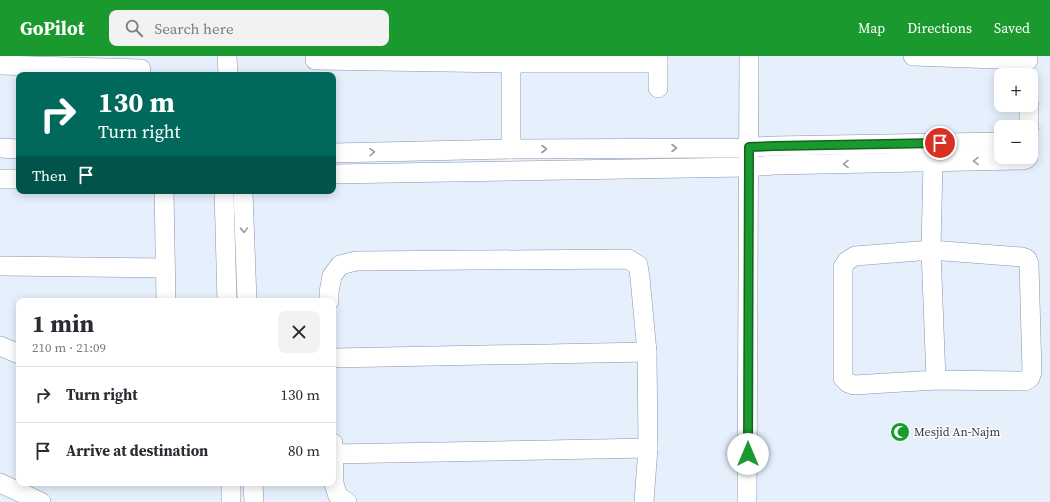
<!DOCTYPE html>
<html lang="en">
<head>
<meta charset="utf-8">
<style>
	body { margin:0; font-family:"Source Serif 4",serif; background:#f2f2f3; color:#2b2b33; height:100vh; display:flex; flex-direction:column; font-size:15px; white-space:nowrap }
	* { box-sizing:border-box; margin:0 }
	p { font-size:13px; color:#7c7c81 }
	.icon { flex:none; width:22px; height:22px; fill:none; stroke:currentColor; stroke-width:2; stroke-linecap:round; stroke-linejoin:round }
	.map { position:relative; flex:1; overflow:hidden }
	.panel { position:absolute; left:16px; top:242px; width:320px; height:188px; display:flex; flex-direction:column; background:#fff; border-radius:8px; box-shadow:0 2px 10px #0003 }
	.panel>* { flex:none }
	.guide { position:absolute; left:16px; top:16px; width:320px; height:122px; border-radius:8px; box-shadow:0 2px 10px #0003; background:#00695c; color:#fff; overflow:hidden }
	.buttons { position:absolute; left:994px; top:12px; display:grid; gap:8px }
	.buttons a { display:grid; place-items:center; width:44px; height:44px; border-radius:8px; background:#fff; box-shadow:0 2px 10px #0003; font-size:20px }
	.pin { position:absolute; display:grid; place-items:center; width:34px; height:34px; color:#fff; margin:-17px; border:2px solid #fff; border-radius:50%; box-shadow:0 1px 4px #0007 }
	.me { position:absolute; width:44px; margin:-22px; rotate:0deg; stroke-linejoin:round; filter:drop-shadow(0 0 3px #0008) }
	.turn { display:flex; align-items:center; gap:14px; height:84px; padding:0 16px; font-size:18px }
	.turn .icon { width:52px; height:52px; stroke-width:2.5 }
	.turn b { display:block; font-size:28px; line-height:34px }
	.then { display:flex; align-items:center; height:38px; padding:0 16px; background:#0003; gap:8px; font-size:15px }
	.round { display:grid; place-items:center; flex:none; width:42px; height:42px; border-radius:8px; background:#f2f2f3 }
	.overview { display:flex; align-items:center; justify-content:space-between; height:68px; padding:0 16px }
	h1 { font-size:24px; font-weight:700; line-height:30px }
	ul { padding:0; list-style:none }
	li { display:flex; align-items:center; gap:12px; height:56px; padding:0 16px; border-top:1px solid #e1e1e2 }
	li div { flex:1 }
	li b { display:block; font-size:15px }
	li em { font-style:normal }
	header { display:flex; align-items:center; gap:24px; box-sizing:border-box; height:56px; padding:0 20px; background:#1a9a2e; color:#fff }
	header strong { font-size:19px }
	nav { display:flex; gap:22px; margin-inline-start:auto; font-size:14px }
	.search { width:280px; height:36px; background:#f2f2f3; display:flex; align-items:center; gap:10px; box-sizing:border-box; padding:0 14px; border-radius:8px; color:#7c7c81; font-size:15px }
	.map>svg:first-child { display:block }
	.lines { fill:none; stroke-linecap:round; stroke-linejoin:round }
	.street-casing { stroke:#8695a9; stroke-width:20 }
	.street { stroke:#fff; stroke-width:19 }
	.oneway { stroke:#989ca0 }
	.route-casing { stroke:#11641e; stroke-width:10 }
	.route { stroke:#1a9a2e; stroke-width:7 }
	.labels { text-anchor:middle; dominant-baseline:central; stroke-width:3; stroke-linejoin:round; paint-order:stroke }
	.poi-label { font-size:12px; fill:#323841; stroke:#fcfcfc; text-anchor:start }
</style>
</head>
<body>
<header>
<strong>GoPilot</strong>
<div class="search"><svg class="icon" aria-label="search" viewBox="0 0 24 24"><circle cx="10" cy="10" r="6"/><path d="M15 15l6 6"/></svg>Search here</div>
<nav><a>Map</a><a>Directions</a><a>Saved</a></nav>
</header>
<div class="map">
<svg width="1050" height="446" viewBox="0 0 1050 446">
	<rect width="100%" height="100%" fill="#e6f0fd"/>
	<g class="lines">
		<!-- street casing -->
		<g class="street-casing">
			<g id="street">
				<path d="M227 0 228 19"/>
				<path d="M511 0V93"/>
				<path d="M658 0V32"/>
				<path d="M913 0 1028 4"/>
				<path d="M315 4 511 7H658"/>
				<path d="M0 9 141 13"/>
				<path d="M1029 49V71"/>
				<path d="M0 92 19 93"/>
				<path d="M333 97 511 93 740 92 774 90 1001 86"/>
				<path d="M933 106 931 194 1022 201 1027 203 1029 208 1032 316 1030 322 1025 325 936 324 854 329 848 327 843 322V211L847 205 855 200 931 194 936 324"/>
				<path d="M333 118 748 111 774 109 1023 104 1026 103 1028 101"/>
				<path d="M0 123H19"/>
				<path d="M164 135 166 245"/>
				<path d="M224 135 227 245"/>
				<path d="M243 135 247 245"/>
				<path d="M0 210 165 212"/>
				<path d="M329 245V236L332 220 340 209 356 205 628 203 638 209 640 222 647 296 648 392 644 446"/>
				<path d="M0 290 19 298"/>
				<path d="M333 302 647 296"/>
				<path d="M333 387 334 428 338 440 347 446"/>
				<path d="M333 398 648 392"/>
				<path d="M0 427 41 446"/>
				<path d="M231 427V446"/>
				<path d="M253 427 254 446"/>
				<path d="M747 446 749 0"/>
			</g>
		</g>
		<!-- street -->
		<use href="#street" class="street"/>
	</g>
	<!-- one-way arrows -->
	<defs><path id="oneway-chevron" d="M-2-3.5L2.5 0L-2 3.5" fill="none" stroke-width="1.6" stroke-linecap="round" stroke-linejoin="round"/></defs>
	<g class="oneway">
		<use href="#oneway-chevron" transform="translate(674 92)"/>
		<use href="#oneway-chevron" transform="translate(544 93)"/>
		<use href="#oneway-chevron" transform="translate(372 96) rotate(-1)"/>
		<use href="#oneway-chevron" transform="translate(976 105) rotate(179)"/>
		<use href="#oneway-chevron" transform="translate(846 108) rotate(179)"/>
		<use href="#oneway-chevron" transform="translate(244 174) rotate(88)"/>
	</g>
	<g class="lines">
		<!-- route casing -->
		<g class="route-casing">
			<path id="route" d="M748 398 749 91 774 90 940 87"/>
		</g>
		<!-- route -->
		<use href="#route" class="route"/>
	</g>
	<!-- icons -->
	<defs>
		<g id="mosque-disc" transform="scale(1)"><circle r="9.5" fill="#1a9a2e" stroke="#fcfcfc"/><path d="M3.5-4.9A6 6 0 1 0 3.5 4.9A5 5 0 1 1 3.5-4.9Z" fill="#fff"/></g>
	</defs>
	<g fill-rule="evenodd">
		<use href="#mosque-disc" x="900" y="376"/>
	</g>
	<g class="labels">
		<!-- poi labels -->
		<g class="poi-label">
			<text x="914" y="376">Mesjid An-Najm</text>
		</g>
	</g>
</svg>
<div class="buttons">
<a>+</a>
<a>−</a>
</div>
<div class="pin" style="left:940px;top:87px;background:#d93025"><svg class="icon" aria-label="arrive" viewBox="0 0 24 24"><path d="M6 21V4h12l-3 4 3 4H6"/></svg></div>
<svg class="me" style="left:748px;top:398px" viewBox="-20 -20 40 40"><circle r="19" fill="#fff"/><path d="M0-13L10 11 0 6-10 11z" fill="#1a9a2e"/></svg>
<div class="guide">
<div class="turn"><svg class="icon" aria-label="right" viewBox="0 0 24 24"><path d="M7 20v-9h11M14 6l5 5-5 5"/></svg><div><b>130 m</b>Turn right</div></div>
<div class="then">Then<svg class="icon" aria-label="arrive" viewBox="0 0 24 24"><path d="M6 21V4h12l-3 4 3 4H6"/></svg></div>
</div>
<section class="panel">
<div class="overview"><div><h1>1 min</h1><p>210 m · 21:09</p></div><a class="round"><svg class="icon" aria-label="close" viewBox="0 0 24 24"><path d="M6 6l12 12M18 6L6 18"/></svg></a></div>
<ul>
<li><svg class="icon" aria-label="right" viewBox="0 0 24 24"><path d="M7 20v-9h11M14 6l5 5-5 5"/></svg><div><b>Turn right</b></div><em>130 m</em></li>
<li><svg class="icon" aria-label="arrive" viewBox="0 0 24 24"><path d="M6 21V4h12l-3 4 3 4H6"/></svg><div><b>Arrive at destination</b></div><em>80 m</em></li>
</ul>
</section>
</div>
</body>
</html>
